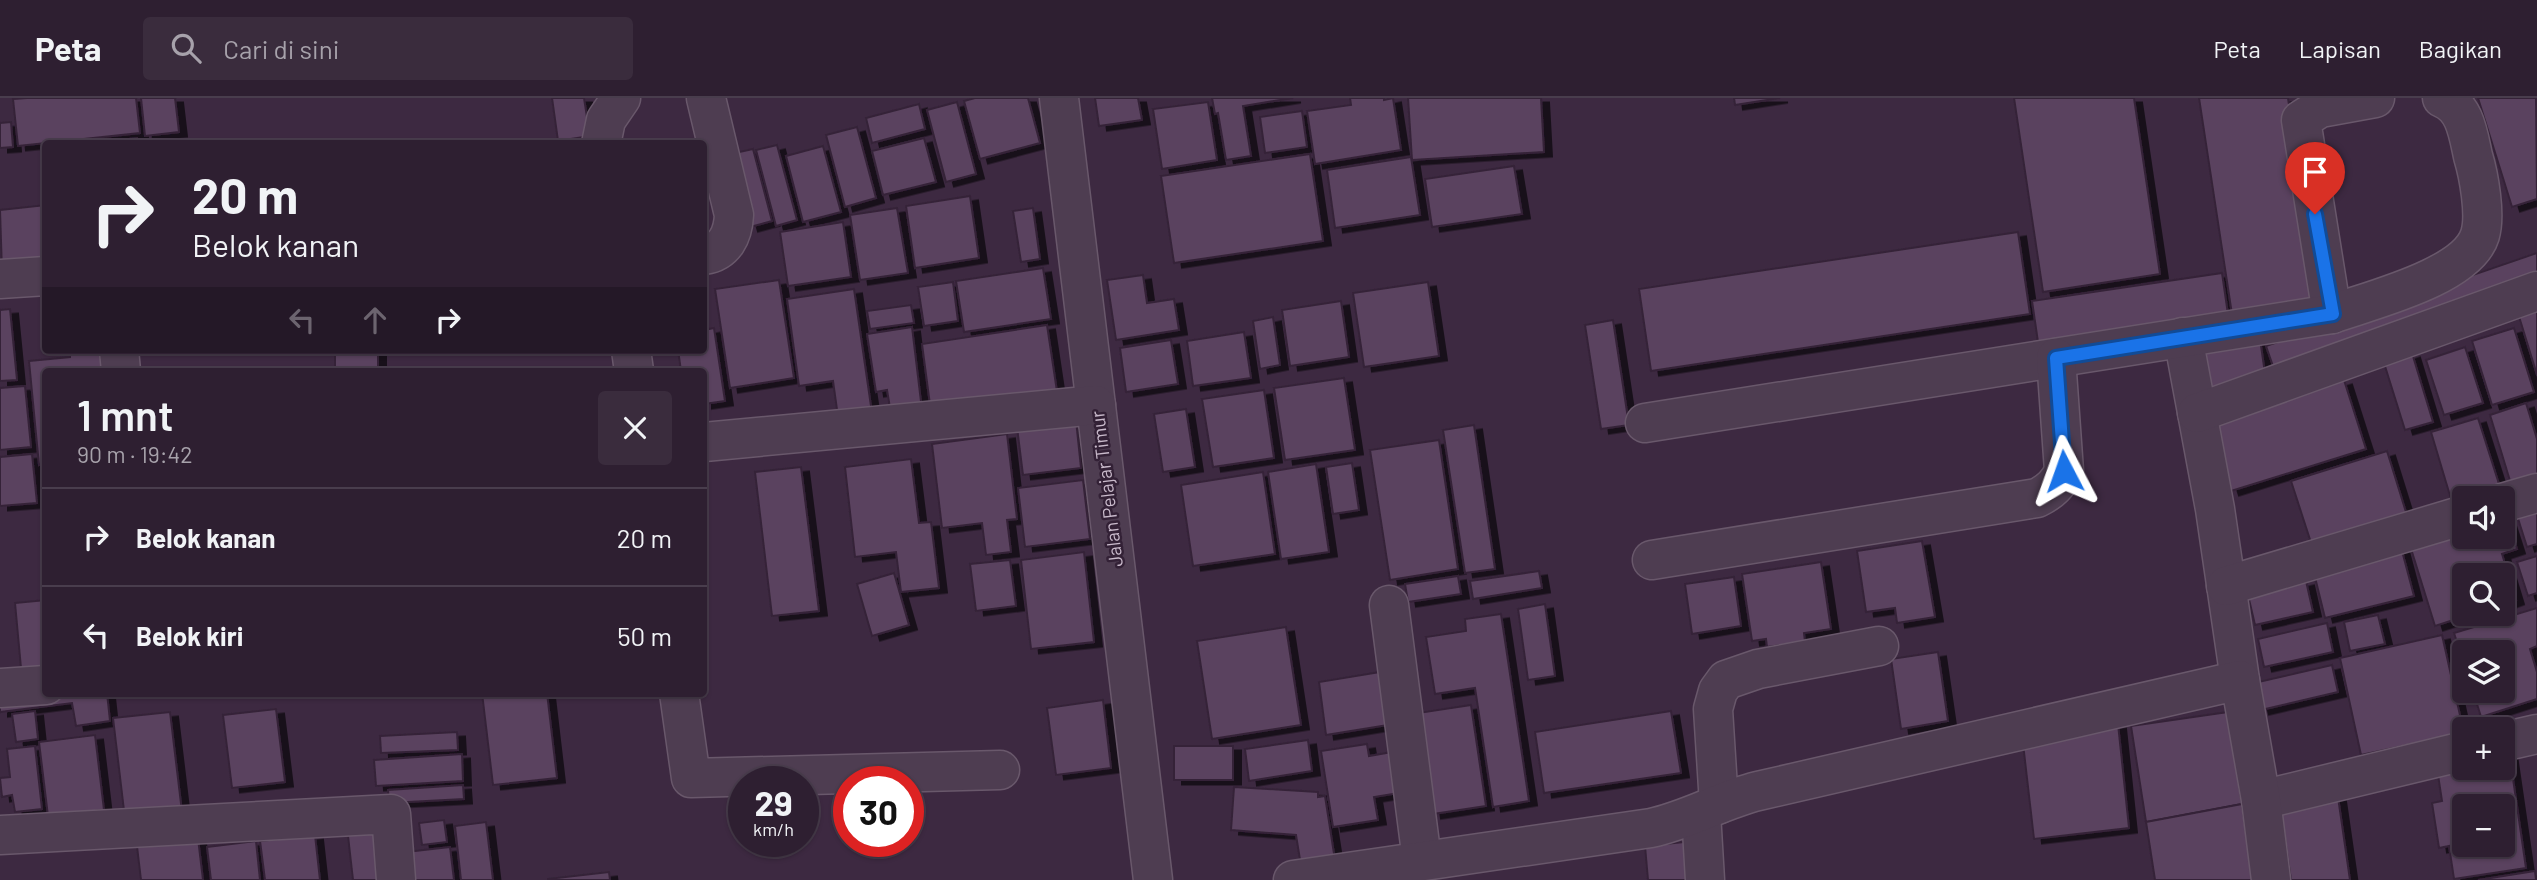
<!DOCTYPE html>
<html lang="id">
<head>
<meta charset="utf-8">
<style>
	body { margin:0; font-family:Barlow,sans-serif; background:#3a2c3d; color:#f1f3f6; height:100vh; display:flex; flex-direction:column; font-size:26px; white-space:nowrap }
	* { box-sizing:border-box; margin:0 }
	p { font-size:23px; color:#a7a2ab }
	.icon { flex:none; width:38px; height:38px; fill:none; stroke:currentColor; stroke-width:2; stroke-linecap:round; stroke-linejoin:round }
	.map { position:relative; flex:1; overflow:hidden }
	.details { position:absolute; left:42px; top:270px; width:665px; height:329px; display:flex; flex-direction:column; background:#2e1f31; border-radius:7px; box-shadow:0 2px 5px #0004,0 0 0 2px #493d4d }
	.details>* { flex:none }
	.hud { position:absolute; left:42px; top:42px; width:665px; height:214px; border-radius:7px; box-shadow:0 2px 5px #0004,0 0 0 2px #493d4d; background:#2e1f31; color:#f1f3f6; overflow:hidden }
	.controls { position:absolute; left:2452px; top:388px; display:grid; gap:14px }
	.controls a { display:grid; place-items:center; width:63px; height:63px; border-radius:7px; background:#2e1f31; box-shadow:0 2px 5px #0004,0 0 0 2px #493d4d; font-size:35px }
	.speed { position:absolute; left:728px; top:668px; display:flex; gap:14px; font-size:35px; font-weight:700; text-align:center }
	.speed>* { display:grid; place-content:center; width:91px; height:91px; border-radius:50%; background:#2e1f31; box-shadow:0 2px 5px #0004,0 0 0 2px #493d4d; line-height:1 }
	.speed small { font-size:18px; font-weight:400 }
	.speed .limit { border:10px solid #d22; background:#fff; color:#111 }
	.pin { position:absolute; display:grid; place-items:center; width:60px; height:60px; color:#fff; margin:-72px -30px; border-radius:50% 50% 50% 0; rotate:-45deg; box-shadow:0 0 7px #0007 }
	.pin .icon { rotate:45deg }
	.me { position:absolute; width:77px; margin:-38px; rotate:356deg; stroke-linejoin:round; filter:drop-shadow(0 0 5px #0008) }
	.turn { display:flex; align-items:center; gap:24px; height:147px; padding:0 35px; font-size:32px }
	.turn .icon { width:91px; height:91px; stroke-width:2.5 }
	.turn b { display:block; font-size:49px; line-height:60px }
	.lanes { display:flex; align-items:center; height:66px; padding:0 35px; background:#0003; justify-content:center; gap:35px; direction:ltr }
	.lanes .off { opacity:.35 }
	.round { display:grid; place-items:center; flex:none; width:74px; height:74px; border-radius:7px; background:#3a2c3d }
	.summary { display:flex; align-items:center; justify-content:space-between; height:119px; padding:0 35px }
	h1 { font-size:42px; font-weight:600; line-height:52px }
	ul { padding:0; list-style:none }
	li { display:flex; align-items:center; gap:21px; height:98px; padding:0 35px; border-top:2px solid #493d4d }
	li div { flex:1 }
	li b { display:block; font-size:26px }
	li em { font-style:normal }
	header { display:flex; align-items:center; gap:42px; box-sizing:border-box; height:98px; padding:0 35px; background:#2e1f31; border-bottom:2px solid #493d4d }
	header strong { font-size:33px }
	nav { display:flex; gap:38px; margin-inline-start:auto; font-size:24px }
	.search { width:490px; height:63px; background:#3a2c3d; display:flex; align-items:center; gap:18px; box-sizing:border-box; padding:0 24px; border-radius:7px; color:#a7a2ab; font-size:26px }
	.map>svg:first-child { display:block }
	.building { fill:#5a435e; stroke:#352338; stroke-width:2; fill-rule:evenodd; filter:url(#shadow) }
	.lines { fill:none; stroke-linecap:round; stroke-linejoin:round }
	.minor-casing { stroke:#69586b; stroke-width:41 }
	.minor { stroke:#4e3d51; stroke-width:38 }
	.route-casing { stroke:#114b97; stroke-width:18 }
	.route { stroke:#1a73e8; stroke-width:12 }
	.labels { text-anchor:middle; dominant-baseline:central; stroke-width:5; stroke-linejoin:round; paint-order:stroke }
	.street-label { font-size:19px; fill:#c9bacb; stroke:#332136 }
</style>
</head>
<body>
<header>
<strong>Peta</strong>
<div class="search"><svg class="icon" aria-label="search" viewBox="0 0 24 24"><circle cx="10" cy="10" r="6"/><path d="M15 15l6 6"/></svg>Cari di sini</div>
<nav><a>Peta</a><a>Lapisan</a><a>Bagikan</a></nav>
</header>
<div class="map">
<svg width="2537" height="782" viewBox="0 0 2537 782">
	<defs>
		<filter id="shadow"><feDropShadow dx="8" dy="4.5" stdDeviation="0" flood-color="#0009"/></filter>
	</defs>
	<rect width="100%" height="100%" fill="#3d2941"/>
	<!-- building -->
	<g class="building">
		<path d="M27 0H136L140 35 18 48 13 1Z"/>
		<path d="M141 0H175L179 34 145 38Z"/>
		<path d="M552 0H584L590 38 558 43Z"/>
		<path d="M975 0H1028L1040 45 980 61 964 3Z"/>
		<path d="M1095 0H1138L1142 22 1099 28Z"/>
		<path d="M1212 0H1293L1243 8 1251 58 1226 62 1218 15 1215 16Z"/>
		<path d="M1350 0H1384V2L1393 0 1401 52 1315 66 1307 13 1351 7Z"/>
		<path d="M1408 0H1541L1544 54 1412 62Z"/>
		<path d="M1734 0H1780L1735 7Z"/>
		<path d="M2014 0H2134L2160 176 2043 194Z"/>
		<path d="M2199 0H2288L2319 209 2233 223Z"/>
		<path d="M2478 0H2536L2537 101 2512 109Z"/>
		<path d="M957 4 976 76 946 84 927 12Z"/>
		<path d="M1208 4 1217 62 1162 71 1153 11Z"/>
		<path d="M919 6 925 31 872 45 866 20Z"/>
		<path d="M1302 13 1307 49 1265 55 1260 19Z"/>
		<path d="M11 24 13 49 0 50V25Z"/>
		<path d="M857 29 876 100 845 109 826 37Z"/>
		<path d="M137 40V46H84Z"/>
		<path d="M924 40 936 84 883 97 872 53Z"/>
		<path d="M777 47 797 122 776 128 756 52Z"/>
		<path d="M823 48 841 114 803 124 786 58Z"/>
		<path d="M753 51 772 123 750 129 730 56Z"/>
		<path d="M1310 56 1323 143 1174 165 1161 78Z"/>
		<path d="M1411 59 1420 117 1335 130 1327 72Z"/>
		<path d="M1514 68 1522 116 1432 129 1425 81Z"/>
		<path d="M970 98 979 160 915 170 906 108Z"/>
		<path d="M46 107V170L2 174 0 112Z"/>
		<path d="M897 110 908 175 860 182 850 117Z"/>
		<path d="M1033 110 1040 161 1021 164 1013 113Z"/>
		<path d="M843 124 851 179 788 188 780 134Z"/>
		<path d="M2018 134 2030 216 1651 273 1639 191Z"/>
		<path d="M2537 155V185L2275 274 2266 248Z"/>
		<path d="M1043 170 1051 221 964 234 956 183Z"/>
		<path d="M2222 175 2229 223 2039 251 2032 203Z"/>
		<path d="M1143 177 1147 205 1174 201 1179 232 1116 242 1107 182Z"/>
		<path d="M779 182 794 280 730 290 715 191Z"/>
		<path d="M953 184 958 223 924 228 918 189Z"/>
		<path d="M1428 184 1439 258 1364 269 1353 195Z"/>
		<path d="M854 191 872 315 838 319 833 283 799 288 787 201Z"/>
		<path d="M1341 203 1349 259 1290 268 1282 212Z"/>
		<path d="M2537 205V277L2517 212Z"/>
		<path d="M911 207 914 225 870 231 867 213Z"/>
		<path d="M10 211 17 282 0 283V212Z"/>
		<path d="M1273 219 1280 267 1260 271 1253 223Z"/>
		<path d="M1613 222 1629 327 1601 331 1585 227Z"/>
		<path d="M1047 227 1058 300 930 307 922 246Z"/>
		<path d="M912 229 922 312 891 316 887 292 876 294 867 236Z"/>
		<path d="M714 230 725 303 704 306V273H681L678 252H704V232Z"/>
		<path d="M2514 230 2534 294 2492 307 2472 243Z"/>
		<path d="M1244 234 1251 280 1193 288 1187 243Z"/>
		<path d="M2259 234 2266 282 2198 293 2191 244Z"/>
		<path d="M1171 242 1178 286 1126 294 1120 250Z"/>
		<path d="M2465 249 2483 305 2444 317 2426 262Z"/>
		<path d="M70 252H113L115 273H46V366L39 367 29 263 70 259Z"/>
		<rect x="335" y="252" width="43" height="21"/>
		<path d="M2412 255 2433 324 2405 332 2384 265Z"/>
		<path d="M1344 280 1355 352 1285 362 1274 290Z"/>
		<path d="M2344 282 2366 351 2231 393 2209 324Z"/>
		<path d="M25 288 31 349 0 352V290Z"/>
		<path d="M1264 292 1274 360 1213 369 1202 301Z"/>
		<path d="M2526 305 2537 341V388L2514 396 2490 317Z"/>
		<path d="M1186 311 1195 369 1163 374 1154 316Z"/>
		<path d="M2478 320 2499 386 2451 401 2431 334Z"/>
		<path d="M1076 322 1081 370 1023 377 1017 329Z"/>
		<path d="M1474 327 1495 471 1465 475 1443 332Z"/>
		<path d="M1007 336 1017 421 1007 422 1011 454 986 457 982 425 942 430 932 346Z"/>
		<path d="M1439 342 1458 471 1390 482 1370 352Z"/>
		<path d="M2387 353 2410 427 2315 457 2291 383Z"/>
		<path d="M32 356 37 405 0 408V359Z"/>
		<path d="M911 361 919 425 931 424 939 490 901 494 896 454 855 459 845 369Z"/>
		<path d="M1352 365 1359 412 1333 416 1326 369Z"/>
		<path d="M1316 366 1329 454 1281 461 1268 374Z"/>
		<path d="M801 369 819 513 772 518 755 374Z"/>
		<path d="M1263 374 1275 456 1193 468 1181 387Z"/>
		<path d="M1083 382 1090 441 1025 449 1018 390Z"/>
		<path d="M2537 404V446L2527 449 2515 411Z"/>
		<path d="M2506 417 2517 451 2502 456 2516 502 2502 507V478H2464V516H2472L2435 528 2408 441 2464 423V439H2502V418Z"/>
		<path d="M1922 443 1935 519 1897 525 1895 510 1866 514 1857 453Z"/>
		<path d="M2401 449 2414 498 2325 520 2313 471Z"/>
		<path d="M1084 454 1094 544 1031 551 1021 462Z"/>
		<path d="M2537 458V495L2528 498 2517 464Z"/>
		<path d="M1010 462 1016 508 976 513 970 466Z"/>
		<path d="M1821 464 1831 531 1804 535 1805 544 1767 549 1766 541 1752 543 1742 476Z"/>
		<path d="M1539 473 1542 490 1473 501 1470 483Z"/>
		<path d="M894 475 909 527 872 538 857 486Z"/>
		<path d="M1458 478 1461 496 1408 504 1405 486Z"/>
		<path d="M1734 479 1741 528 1692 536 1685 486Z"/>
		<path d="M2306 483 2313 514 2255 527 2248 497Z"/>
		<path d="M46 502V579L22 581 15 505Z"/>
		<path d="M1545 506 1555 578 1528 582 1518 511Z"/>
		<path d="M2537 510V548L2530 551 2537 574V601L2481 619 2473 593H2502V555H2464V566L2454 535Z"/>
		<path d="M1501 516 1529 703 1493 709 1475 590 1435 596 1426 539 1466 533 1465 521Z"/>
		<path d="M2378 517 2385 546 2350 553 2344 524Z"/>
		<path d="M2327 525 2333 554 2264 569 2258 541Z"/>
		<path d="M1286 529 1301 627 1212 641 1197 543Z"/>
		<path d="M2442 537 2464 635 2361 657 2340 560Z"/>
		<path d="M1938 554 1948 623 1901 631 1891 561Z"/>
		<path d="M2332 567 2338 594 2261 612 2254 585Z"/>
		<path d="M1380 574 1388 627 1326 637 1319 584Z"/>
		<path d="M107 595 110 623 76 628 72 605 0 614V597Z"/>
		<path d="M482 595H547L557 680 493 687Z"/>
		<path d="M1103 602 1111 670 1056 677 1047 610Z"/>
		<path d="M1471 607 1486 708 1433 716 1418 615Z"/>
		<path d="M276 611 285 684 232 690 223 617Z"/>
		<path d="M35 613 38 641 16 644 12 616Z"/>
		<path d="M1671 613 1681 675 1544 695 1535 634Z"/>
		<path d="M170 614 182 714 125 721 113 620Z"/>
		<path d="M2228 614 2242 706 2146 724 2131 628Z"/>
		<path d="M2118 626 2129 730 2034 741 2022 637Z"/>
		<path d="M457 634 458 652 381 655 380 638Z"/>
		<path d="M95 637 104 712 48 718 39 644Z"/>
		<path d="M1308 642 1312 673 1249 683 1245 651Z"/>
		<path d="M1367 646 1369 658 1392 654 1399 695 1374 699 1378 722 1333 729 1321 653Z"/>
		<path d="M35 648 42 711 15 714 12 697 2 699 0 680 10 679 7 651Z"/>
		<rect x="1174" y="648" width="59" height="34"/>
		<path d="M2509 653 2526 770 2454 781 2449 748 2439 750 2432 705 2442 703 2436 664 2464 670H2502V654ZM2464 709H2502V747H2464Z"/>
		<path d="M462 656 463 683 376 688 374 662Z"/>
		<path d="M463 687 464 701 389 705 388 692Z"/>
		<path d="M1234 689 1318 694V699L1325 698 1335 762 1301 768 1296 737 1231 732Z"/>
		<path d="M2338 699 2350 782H2291L2280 707Z"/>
		<path d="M2242 706 2253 782H2155L2146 724Z"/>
		<path d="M444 722 447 744 422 747 419 725Z"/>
		<path d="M486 724 493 782H461L455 728Z"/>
		<path d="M380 725 387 782H353L347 729Z"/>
		<path d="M197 732 203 782H141L136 740Z"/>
		<path d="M315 737 320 782H265L260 743Z"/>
		<path d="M256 743 260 782H211L207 749Z"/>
		<path d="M1694 743 1697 782H1648L1645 748Z"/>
		<path d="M450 749 454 782H409L406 754Z"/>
		<path d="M2535 773 2536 782H2478Z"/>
		<path d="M609 774 610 782H548V781Z"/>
	</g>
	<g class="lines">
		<!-- minor casing -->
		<g class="minor-casing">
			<g id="minor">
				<path d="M1059 0 1153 782"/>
				<path d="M601 46 606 22 621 0"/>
				<path d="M704 157C725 154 733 137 734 117L706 0"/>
				<path d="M0 181 46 178"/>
				<path d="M2332 216 2301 22 2320 10 2375 0"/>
				<path d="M2183 239 2215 411 2240 582"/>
				<path d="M119 252 121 273"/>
				<path d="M631 252 634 273"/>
				<path d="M2197 315 2537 193"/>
				<path d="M1645 325 2332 216C2371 202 2467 179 2480 137 2486 117 2479 78 2473 58 2468 35 2465 9 2442 0"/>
				<path d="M704 344 1096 307"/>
				<path d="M2502 405 2537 395"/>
				<path d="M1652 462 2037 400C2051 393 2058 386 2064 373L2056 260"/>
				<path d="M2226 488 2464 417"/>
				<path d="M1389 507 1422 762"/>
				<path d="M0 590 46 587"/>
				<path d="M679 595 691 680 1000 672"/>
				<path d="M2502 644 2537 636"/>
				<path d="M2261 702 2464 653"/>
				<path d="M1719 706 1713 611 1718 593 1726 582 1758 571 1879 548"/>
				<path d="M1701 715 1705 782"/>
				<path d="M0 737 391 716 396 782"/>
				<path d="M1293 782 1651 730C1689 722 1721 702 1758 693L2240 582 2261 702 2271 782"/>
			</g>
		</g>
		<!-- minor -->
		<use href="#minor" class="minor"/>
	</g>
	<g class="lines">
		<!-- route casing -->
		<g class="route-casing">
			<path id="route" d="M2064 373 2056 260 2333 216 2315 116"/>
		</g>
		<!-- route -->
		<use href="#route" class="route"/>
	</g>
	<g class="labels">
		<!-- street labels -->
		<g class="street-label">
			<text transform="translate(1106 391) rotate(-97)">Jalan Pelajar Timur</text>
		</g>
	</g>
</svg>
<div class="controls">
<a><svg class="icon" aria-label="sound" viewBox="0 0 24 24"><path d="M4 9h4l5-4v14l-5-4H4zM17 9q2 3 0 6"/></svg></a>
<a><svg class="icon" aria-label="search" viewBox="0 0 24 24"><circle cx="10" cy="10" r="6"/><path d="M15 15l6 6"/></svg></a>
<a><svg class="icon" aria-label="layers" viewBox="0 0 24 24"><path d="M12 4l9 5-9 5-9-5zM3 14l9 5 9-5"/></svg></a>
<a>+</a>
<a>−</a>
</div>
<div class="speed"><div>29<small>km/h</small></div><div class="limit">30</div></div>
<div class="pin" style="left:2315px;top:116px;background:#d93025"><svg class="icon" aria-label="arrive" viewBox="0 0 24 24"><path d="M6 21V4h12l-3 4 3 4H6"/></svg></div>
<svg class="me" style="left:2064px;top:373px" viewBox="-20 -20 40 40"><path d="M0-17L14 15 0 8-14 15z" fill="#1a73e8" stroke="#fff" stroke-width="4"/></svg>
<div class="hud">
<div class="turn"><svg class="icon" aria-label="right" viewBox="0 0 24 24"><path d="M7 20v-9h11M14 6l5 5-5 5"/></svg><div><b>20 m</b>Belok kanan</div></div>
<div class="lanes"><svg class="icon off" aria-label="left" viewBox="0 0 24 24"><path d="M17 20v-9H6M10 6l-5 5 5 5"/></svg><svg class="icon off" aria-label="ahead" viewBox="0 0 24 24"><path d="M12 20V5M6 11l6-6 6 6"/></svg><svg class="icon" aria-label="right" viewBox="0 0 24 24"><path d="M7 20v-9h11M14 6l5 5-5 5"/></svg></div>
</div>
<section class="details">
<div class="summary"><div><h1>1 mnt</h1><p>90 m · 19:42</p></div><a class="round"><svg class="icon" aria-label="close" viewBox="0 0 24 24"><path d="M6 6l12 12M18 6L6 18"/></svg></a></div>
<ul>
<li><svg class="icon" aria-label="right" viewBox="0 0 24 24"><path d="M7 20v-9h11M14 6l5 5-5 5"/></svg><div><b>Belok kanan</b></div><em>20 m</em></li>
<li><svg class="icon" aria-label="left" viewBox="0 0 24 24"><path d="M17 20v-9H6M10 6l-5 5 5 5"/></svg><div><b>Belok kiri</b></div><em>50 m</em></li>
</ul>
</section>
</div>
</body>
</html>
